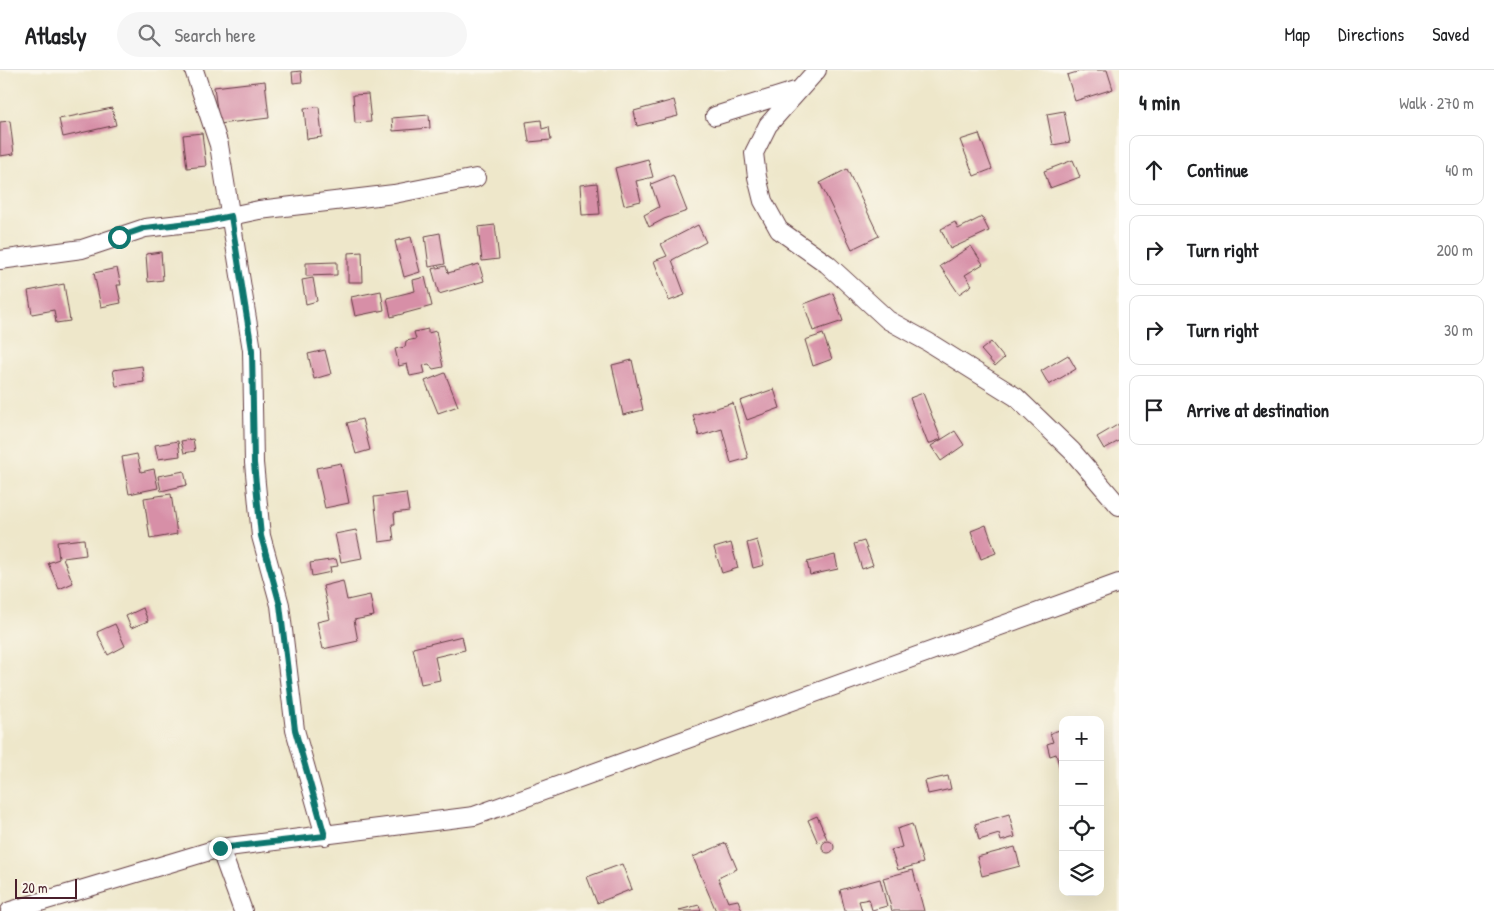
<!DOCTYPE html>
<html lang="en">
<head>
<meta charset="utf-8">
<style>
	body { margin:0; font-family:"Patrick Hand",sans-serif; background:#f6f6f6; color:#202124 }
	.controls { position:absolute; right:15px; bottom:15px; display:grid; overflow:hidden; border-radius:10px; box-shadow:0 5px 20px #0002 }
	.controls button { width:45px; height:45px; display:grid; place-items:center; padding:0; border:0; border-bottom:1px solid #e0e0e0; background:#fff; color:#202124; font:25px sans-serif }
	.scale { position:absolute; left:15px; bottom:12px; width:62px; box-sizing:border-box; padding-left:5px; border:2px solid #4a1f2b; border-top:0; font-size:14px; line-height:18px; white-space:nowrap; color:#4a1f2b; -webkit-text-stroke:4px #fbf7ec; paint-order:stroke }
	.stop { position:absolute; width:15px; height:15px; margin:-11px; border:4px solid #0f766e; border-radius:50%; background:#fff }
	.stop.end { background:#0f766e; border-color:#fff; box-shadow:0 1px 5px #0008 }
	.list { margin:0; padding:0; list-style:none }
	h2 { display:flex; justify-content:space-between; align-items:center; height:65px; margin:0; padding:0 20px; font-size:21px }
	h2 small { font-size:16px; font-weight:400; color:#757577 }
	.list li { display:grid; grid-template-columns:32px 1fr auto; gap:15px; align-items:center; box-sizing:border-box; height:70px; margin:0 10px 10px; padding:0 10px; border:1px solid #e0e0e0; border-radius:10px }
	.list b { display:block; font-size:19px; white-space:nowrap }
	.list em { font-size:16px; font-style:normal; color:#757577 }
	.icon { flex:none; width:28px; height:28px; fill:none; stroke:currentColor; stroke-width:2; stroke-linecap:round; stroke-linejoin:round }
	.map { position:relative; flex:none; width:1119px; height:841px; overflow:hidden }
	header { display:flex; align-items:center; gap:30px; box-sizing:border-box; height:70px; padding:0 25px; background:#fff; border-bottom:1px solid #e0e0e0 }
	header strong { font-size:24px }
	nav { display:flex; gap:28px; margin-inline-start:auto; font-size:18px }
	.search { width:350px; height:45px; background:#f6f6f6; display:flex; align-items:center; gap:12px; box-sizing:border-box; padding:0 18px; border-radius:28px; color:#757577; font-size:19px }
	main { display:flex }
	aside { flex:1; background:#fff }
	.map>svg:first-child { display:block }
	.building { fill:#d78fa7 }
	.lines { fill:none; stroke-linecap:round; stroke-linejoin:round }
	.minor-casing { stroke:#633d43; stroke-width:20 }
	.minor { stroke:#fff; stroke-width:18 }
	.route { stroke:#0f766e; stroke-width:6 }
</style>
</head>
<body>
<header>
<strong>Atlasly</strong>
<div class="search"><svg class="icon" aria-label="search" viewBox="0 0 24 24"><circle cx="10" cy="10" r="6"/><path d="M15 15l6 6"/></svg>Search here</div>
<nav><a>Map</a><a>Directions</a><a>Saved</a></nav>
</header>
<main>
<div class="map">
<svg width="1119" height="841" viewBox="0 0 1119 841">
	<rect width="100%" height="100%" fill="#fbf7ec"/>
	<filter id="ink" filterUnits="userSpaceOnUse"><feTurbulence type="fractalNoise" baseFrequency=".02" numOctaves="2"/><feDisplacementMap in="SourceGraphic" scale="10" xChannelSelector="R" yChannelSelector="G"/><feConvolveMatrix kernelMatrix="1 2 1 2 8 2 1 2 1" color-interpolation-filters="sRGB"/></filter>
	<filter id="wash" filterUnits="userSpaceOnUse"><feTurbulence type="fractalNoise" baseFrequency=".0096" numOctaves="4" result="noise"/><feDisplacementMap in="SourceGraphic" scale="20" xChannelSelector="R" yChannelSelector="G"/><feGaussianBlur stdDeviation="1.12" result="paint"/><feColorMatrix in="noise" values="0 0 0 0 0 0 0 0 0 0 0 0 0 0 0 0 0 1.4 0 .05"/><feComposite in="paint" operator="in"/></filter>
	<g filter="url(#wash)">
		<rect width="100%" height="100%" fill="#eee7ca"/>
		<g id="blocks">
			<path class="building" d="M 1084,0 L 1107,0 L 1113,19 L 1075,31 L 1067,5 Z
				M 301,1 L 302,12 L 293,13 L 292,2 Z
				M 265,11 L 269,48 L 219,54 L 214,17 Z
				M 368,24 L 371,52 L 355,53 L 353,25 Z
				M 674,30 L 678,46 L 637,56 L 634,41 Z
				M 319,37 L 322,67 L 307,69 L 304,38 Z
				M 112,38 L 116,55 L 63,67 L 59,49 Z
				M 1064,41 L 1070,72 L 1053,75 L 1047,44 Z
				M 429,45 L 430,58 L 393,61 L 392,48 Z
				M 541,50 L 542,59 L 549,57 L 551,70 L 529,72 L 526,52 Z
				M 10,51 L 14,84 L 0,86 L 0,52 Z
				M 202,63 L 206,96 L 187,98 L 183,65 Z
				M 979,64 L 992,99 L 974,106 L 960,70 Z
				M 648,89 L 653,107 L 636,111 L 641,131 L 624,135 L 615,98 Z
				M 1073,90 L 1080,107 L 1050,118 L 1044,101 Z
				M 847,99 L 879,166 L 852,179 L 820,113 Z
				M 673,105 L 687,141 L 664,149 L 649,157 L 644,145 L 659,137 L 651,114 Z
				M 597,113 L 600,144 L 582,145 L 580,115 Z
				M 982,147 L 989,161 L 950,179 L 941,159 L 955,152 L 958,159 Z
				M 495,155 L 499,189 L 482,191 L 478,157 Z
				M 698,155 L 706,172 L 672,190 L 685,225 L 669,231 L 654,191 L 667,186 L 661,174 Z
				M 440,163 L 445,194 L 429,197 L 425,166 Z
				M 411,167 L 420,202 L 404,207 L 395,171 Z
				M 971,176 L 983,194 L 965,205 L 972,215 L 959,224 L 940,196 Z
				M 161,182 L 163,210 L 148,212 L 146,184 Z
				M 362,182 L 363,212 L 348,212 L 348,183 Z
				M 337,192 L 337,205 L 306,206 L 306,193 Z
				M 479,194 L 484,211 L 439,224 L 432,199 L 446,196 L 448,203 Z
				M 117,198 L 121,215 L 117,215 L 121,233 L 101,237 L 94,203 Z
				M 425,207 L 432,236 L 391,247 L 387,228 L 415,221 L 413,210 Z
				M 313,208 L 317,231 L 306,234 L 302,210 Z
				M 64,214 L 70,251 L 56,253 L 54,240 L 32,244 L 28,221 Z
				M 381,221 L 384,240 L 355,246 L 351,227 Z
				M 833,223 L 843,251 L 813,261 L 804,234 Z
				M 428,259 L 428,263 L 436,261 L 443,297 L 433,299 L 429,294 L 423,295 L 425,303 L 410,306 L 407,294 L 399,296 L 395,279 L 405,277 L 406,271 L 416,269 L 414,262 Z
				M 823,264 L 832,289 L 813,296 L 805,270 Z
				M 991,272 L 1004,288 L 995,296 L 981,280 Z
				M 325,280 L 331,304 L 314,309 L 308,284 Z
				M 1068,285 L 1076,299 L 1049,315 L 1041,301 Z
				M 632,290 L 643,340 L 623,345 L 612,295 Z
				M 142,296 L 144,312 L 116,316 L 113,300 Z
				M 445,303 L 458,336 L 438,343 L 425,311 Z
				M 774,319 L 780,338 L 747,350 L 740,331 Z
				M 923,323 L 941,369 L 928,374 L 910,328 Z
				M 733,333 L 748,388 L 731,393 L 722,359 L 699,366 L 693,345 Z
				M 362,349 L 370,380 L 356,384 L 347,353 Z
				M 1119,354 L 1119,371 L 1104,379 L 1097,367 Z
				M 955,361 L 964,375 L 941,391 L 931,376 Z
				M 193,369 L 195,381 L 184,383 L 181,371 Z
				M 178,371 L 180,386 L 158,389 L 155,375 Z
				M 137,384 L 141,402 L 154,399 L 158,418 L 129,424 L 122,387 Z
				M 341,393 L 349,433 L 325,438 L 316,398 Z
				M 184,401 L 187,415 L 161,421 L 158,406 Z
				M 406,423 L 409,441 L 394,443 L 395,454 L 392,454 L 394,470 L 379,472 L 374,427 Z
				M 171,424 L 177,464 L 150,469 L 144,428 Z
				M 986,455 L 996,483 L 981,489 L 971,461 Z
				M 356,460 L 362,488 L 341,492 L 335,464 Z
				M 84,469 L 86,485 L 63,488 L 73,513 L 59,519 L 48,493 L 59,489 L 57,472 Z
				M 757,470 L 764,495 L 753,498 L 747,473 Z
				M 864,471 L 873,495 L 862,499 L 854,474 Z
				M 731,473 L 738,498 L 722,503 L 714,478 Z
				M 835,485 L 838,499 L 810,505 L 807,492 Z
				M 336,489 L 338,496 L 330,497 L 331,502 L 312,506 L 310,493 Z
				M 343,511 L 347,530 L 370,525 L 374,546 L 354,550 L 358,571 L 323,579 L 317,552 L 330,549 L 323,516 Z
				M 143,538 L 148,551 L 131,558 L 126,546 Z
				M 115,554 L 125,576 L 108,585 L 97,562 Z
				M 462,566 L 465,580 L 435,587 L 440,610 L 421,614 L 413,578 Z
				M 1063,659 L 1063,706 L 1062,706 L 1056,684 L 1050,686 L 1047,674 L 1053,672 L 1050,663 Z
				M 948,706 L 951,719 L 928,724 L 925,711 Z
				M 1009,744 L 1015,767 L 1001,771 L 999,764 L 979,770 L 975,754 Z
				M 817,746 L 827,769 L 818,773 L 808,750 Z
				M 912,754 L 923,793 L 898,800 L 891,780 L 902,777 L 897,759 Z
				M822 777a6 6 0 1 1 12 0a6 6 0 1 1-12 0Z
				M 726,773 L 737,799 L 718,808 L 728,832 L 738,830 L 742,841 L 727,841 L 726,839 L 716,841 L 693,787 Z
				M 1015,777 L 1020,796 L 982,806 L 977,787 Z
				M 622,794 L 632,819 L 597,833 L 587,807 Z
				M 913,800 L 924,841 L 892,841 L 883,808 Z
				M 880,809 L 887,836 L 872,840 L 869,829 L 859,831 L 862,841 L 845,841 L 840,820 Z
				M 699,835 L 701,841 L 679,841 L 679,840 Z"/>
		</g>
	</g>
	<g filter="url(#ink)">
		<use href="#blocks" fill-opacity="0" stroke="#633d43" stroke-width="1"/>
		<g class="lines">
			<g class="minor-casing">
				<path id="minor" d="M 194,0 L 219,75 L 252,280 L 254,393 L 261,466 L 280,535 L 295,660 L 325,766
					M 817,0 L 768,55 L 754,83 L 757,107 L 763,131 L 779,160 L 827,194 L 888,250 L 928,272 L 1016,327 L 1072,381 L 1119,436
					M 715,46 L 798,20
					M 0,190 L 82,179 L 145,158 L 207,151 L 259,140 L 394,124 L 476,108
					M 220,778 L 243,841
					M 10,841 L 220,778 L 474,746 L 1119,513"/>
			</g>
			<use href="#minor" class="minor"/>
		</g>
	</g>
	<g class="lines" filter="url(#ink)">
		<path class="route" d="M 119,167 L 145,158 L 207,151 L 231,146 L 252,280 L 254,393 L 261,466 L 280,535 L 295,660 L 325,766 L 220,778"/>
	</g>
</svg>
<div class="controls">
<button>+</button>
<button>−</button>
<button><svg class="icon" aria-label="locate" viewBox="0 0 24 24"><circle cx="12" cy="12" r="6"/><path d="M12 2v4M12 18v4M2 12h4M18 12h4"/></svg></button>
<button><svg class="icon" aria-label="layers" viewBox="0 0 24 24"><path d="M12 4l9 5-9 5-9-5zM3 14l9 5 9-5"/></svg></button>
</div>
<div class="scale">20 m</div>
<div class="stop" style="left:119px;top:167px"></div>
<div class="stop end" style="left:220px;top:778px"></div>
</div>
<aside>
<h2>4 min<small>Walk · 270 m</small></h2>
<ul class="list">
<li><svg class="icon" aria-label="ahead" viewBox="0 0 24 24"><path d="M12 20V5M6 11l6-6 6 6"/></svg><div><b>Continue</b></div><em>40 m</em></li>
<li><svg class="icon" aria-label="right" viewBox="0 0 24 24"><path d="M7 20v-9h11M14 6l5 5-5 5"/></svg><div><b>Turn right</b></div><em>200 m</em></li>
<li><svg class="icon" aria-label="right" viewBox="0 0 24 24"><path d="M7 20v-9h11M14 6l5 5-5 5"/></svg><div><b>Turn right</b></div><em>30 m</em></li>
<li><svg class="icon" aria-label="arrive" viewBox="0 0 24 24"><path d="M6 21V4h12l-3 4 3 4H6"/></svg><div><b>Arrive at destination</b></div></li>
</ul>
</aside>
</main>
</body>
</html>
